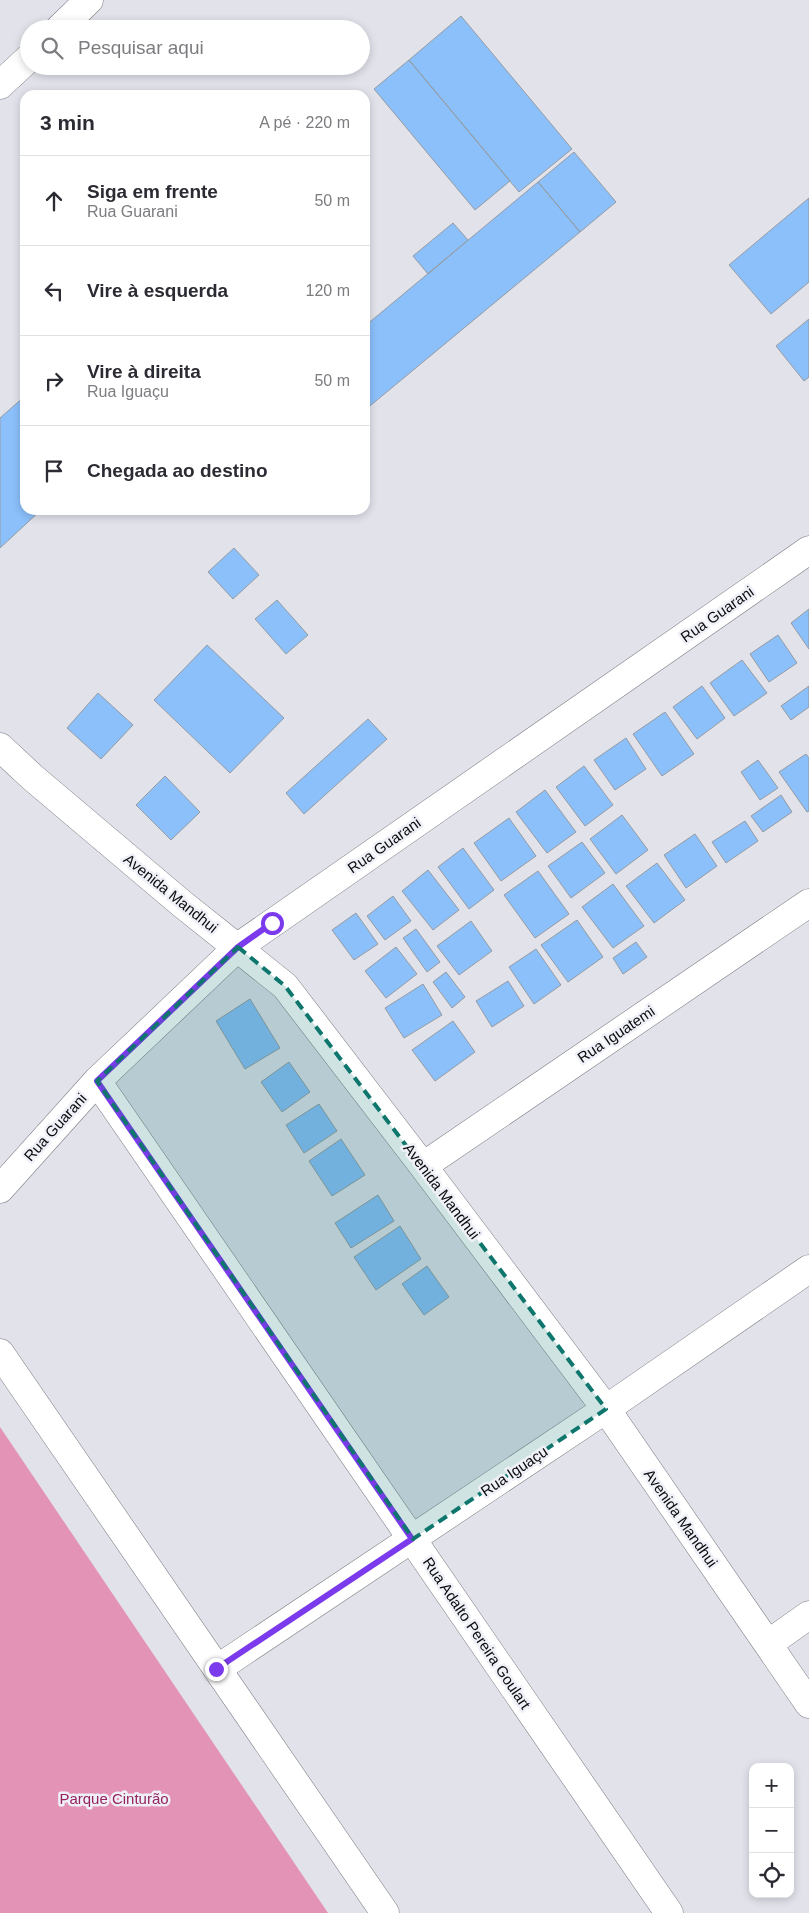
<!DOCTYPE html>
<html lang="pt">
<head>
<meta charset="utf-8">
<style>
	body { margin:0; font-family:Arial,sans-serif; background:#f2f2f3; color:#2b2b33 }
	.controls { position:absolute; right:15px; bottom:15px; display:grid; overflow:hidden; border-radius:10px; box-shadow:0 2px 8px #0003 }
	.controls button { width:45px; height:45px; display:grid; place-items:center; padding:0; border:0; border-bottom:1px solid #e1e1e2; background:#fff; color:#2b2b33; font:25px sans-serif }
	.stop { position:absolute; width:15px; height:15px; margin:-11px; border:4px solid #7c3aed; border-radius:50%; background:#fff }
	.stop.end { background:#7c3aed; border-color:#fff; box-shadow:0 1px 5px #0008 }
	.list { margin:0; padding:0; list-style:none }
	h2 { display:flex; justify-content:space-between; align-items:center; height:65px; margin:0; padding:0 20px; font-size:21px }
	h2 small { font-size:16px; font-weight:400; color:#7c7c81 }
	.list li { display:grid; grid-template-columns:32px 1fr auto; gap:15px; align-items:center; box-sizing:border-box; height:90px; padding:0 20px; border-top:1px solid #e1e1e2 }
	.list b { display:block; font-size:19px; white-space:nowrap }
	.list p { margin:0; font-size:16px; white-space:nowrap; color:#7c7c81 }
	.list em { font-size:16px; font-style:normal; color:#7c7c81 }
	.icon { flex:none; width:28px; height:28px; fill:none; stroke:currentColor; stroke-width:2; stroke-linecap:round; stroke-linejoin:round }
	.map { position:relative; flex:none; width:809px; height:1913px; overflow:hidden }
	.search { position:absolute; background:#fff; box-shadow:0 2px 8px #0003; left:20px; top:20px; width:350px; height:55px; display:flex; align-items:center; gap:12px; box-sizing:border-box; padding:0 18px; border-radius:28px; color:#7c7c81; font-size:19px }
	.panel { position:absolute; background:#fff; box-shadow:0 2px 8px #0003; left:20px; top:90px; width:350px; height:425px; border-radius:15px }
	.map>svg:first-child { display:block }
	.green { fill:#e394b6 }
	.building { fill:#8bc0fb; stroke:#959ba2 }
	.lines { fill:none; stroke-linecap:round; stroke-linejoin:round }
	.street-casing { stroke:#7b7b83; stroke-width:29 }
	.highway-casing { stroke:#7b7b83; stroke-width:29 }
	.street { stroke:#fff; stroke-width:28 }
	.highway { stroke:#fff; stroke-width:28 }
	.route { stroke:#7c3aed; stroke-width:6 }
	.marked { fill:#0f766e; fill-opacity:0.2; stroke:#0f766e; stroke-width:4; stroke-dasharray:10 6; stroke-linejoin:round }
	.labels { text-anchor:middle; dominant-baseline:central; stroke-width:5; stroke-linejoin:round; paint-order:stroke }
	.street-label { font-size:15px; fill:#0b0b0e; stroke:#eff0f8 }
	.park-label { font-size:15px; fill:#94245f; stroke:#eff0f8 }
</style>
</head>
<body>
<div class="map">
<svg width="809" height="1913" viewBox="0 0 809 1913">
	<rect width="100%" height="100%" fill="#e2e2eb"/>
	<path class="green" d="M 0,1427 L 328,1913 L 0,1913 Z"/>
	<path class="building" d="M 461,16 L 572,149 L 519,192 L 409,60 Z
		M 409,60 L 510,181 L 475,210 L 374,89 Z
		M 574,152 L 616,202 L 580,232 L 538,182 Z
		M 538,182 L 580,232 L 365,410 L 365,326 Z
		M 809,198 L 809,282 L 771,314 L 729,265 Z
		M 453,223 L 468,240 L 428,274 L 413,256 Z
		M 809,319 L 809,377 L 804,381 L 776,346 Z
		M 25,396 L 25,510 L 41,510 L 0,548 L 0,418 Z
		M 234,548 L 259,575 L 233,599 L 208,572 Z
		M 277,600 L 308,635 L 286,654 L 255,619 Z
		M 809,609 L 809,649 L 791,623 Z
		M 778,635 L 797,663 L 769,682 L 750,654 Z
		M 207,645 L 284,718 L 230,773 L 154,700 Z
		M 742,660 L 767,693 L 734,716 L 710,683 Z
		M 702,686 L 725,718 L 697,739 L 673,707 Z
		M 809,686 L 809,707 L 791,720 L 781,706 Z
		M 98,693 L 133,725 L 101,759 L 67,728 Z
		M 665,712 L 694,754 L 662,776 L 633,734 Z
		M 368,719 L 387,739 L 304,814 L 286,793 Z
		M 626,738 L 646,769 L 615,790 L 594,760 Z
		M 806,754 L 809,758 L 809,811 L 807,812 L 779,772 Z
		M 758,760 L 778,788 L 760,800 L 741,772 Z
		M 584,766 L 613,805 L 585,826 L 556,787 Z
		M 165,776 L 200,812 L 171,840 L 136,805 Z
		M 545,790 L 576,832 L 547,853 L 516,812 Z
		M 781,795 L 792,812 L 763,832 L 751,816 Z
		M 622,815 L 648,850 L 616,874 L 590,839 Z
		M 509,818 L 536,856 L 501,881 L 474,843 Z
		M 745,821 L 758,841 L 726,863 L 712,842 Z
		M 695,834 L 717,866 L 686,888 L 664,855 Z
		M 582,842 L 605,873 L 571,898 L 548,866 Z
		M 463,848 L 494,890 L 469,909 L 438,867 Z
		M 657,863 L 685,900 L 654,923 L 626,886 Z
		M 428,870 L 459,910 L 433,930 L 402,891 Z
		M 538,871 L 569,914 L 535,938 L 504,895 Z
		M 613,884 L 644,926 L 613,948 L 582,907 Z
		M 393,896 L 411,921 L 385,940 L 367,916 Z
		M 356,913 L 378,944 L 354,960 L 332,930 Z
		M 577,920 L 603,957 L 568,982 L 541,945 Z
		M 471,921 L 492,951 L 459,975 L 437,946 Z
		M 416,929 L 440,962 L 427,972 L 403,938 Z
		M 636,942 L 647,957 L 623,974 L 613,958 Z
		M 396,947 L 417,974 L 386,998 L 365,971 Z
		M 536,949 L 561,985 L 534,1004 L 509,967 Z
		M 446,972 L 465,997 L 452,1008 L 433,982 Z
		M 508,981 L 524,1006 L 492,1027 L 476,1001 Z
		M 423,984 L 442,1015 L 404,1038 L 385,1008 Z
		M 250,999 L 280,1048 L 245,1069 L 216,1021 Z
		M 453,1021 L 475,1052 L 435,1081 L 412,1050 Z
		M 289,1062 L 310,1092 L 282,1112 L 261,1082 Z
		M 319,1104 L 337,1131 L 304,1153 L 286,1125 Z
		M 341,1139 L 365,1175 L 332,1196 L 309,1161 Z
		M 378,1195 L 394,1221 L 351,1248 L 335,1223 Z
		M 400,1226 L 421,1259 L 376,1290 L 354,1257 Z
		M 427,1266 L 449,1297 L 424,1315 L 402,1284 Z"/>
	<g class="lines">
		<g class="street-casing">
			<path id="street" d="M 0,747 L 32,777 L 181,903 L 285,986 L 423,1166 L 606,1409 L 809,1704
				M 97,1081 L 669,1913
				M 423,1166 L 809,903
				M 0,1189 L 97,1081 L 238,947 L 809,550
				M 0,1353 L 385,1913
				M 768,1644 L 809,1615
				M 217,1669 L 606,1409 L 809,1269"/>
		</g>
		<g class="highway-casing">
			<path id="highway" d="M 59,29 L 89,0
				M 0,85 L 29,58"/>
		</g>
		<use href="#street" class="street"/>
		<use href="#highway" class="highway"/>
	</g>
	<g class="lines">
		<path class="route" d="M 216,1669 L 412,1539 L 97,1081 L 238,947 L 272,923"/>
	</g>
	<path class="marked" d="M 238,947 L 285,986 L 606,1409 L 413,1539 L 97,1081 Z"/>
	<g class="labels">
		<g class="street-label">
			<text transform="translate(717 614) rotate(-35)">Rua Guarani</text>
			<text transform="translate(384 845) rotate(-35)">Rua Guarani</text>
			<text transform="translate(171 893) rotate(39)">Avenida Mandhui</text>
			<text transform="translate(616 1034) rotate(-34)">Rua Iguatemi</text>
			<text transform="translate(55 1127) rotate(-48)">Rua Guarani</text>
			<text transform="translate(442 1191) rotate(53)">Avenida Mandhui</text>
			<text transform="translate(514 1471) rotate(-34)">Rua Iguaçu</text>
			<text transform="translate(681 1518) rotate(55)">Avenida Mandhui</text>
			<text transform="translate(477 1633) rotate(56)">Rua Adalto Pereira Goulart</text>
		</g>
		<g class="park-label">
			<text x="114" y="1798">Parque Cinturão</text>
		</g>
	</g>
</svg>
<div class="controls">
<button>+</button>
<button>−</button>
<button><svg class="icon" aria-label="locate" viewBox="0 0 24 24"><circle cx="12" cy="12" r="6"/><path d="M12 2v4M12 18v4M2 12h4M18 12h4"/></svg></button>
</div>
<div class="stop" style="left:272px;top:923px"></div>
<div class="stop end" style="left:216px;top:1669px"></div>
<div class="search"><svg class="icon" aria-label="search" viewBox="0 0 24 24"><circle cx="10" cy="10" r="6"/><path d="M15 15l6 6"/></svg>Pesquisar aqui</div>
<section class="panel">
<h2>3 min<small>A pé · 220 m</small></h2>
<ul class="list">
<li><svg class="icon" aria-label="ahead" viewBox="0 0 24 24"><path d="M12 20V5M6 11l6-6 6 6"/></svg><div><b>Siga em frente</b><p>Rua Guarani</p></div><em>50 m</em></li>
<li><svg class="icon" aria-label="left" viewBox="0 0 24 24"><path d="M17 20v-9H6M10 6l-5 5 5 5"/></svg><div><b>Vire à esquerda</b></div><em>120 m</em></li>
<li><svg class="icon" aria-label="right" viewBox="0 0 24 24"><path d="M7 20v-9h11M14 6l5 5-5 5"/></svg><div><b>Vire à direita</b><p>Rua Iguaçu</p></div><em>50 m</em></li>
<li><svg class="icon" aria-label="arrive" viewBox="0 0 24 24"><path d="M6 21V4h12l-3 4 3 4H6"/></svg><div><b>Chegada ao destino</b></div></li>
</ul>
</section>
</div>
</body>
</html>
